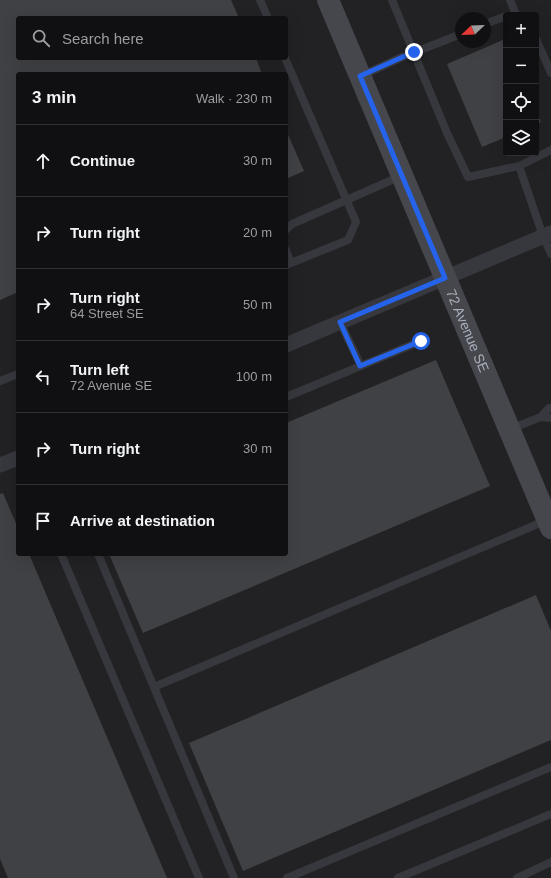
<!DOCTYPE html>
<html lang="en">
<head>
<meta charset="utf-8">
<style>
	body { margin:0; font-family:Arial,sans-serif; background:#19191b; color:#f1f3f6 }
	.controls { position:absolute; right:12px; top:12px; display:grid; overflow:hidden; border-radius:4px; box-shadow:0 4px 16px #0002 }
	.controls button { width:36px; height:36px; display:grid; place-items:center; padding:0; border:0; border-bottom:1px solid #303032; background:#101012; color:#f1f3f6; font:20px sans-serif }
	.compass { position:absolute; left:455px; top:12px; width:36px; height:36px; border-radius:50%; background:#101012; box-shadow:0 4px 16px #0002; rotate:247deg }
	.stop { position:absolute; width:12px; height:12px; margin:-9px; border:3px solid #2563eb; border-radius:50%; background:#fff }
	.stop.end { background:#2563eb; border-color:#fff; box-shadow:0 1px 4px #0008 }
	.list { margin:0; padding:0; list-style:none }
	h2 { display:flex; justify-content:space-between; align-items:center; height:52px; margin:0; padding:0 16px; font-size:17px }
	h2 small { font-size:13px; font-weight:400; color:#9c9d9f }
	.list li { display:grid; grid-template-columns:26px 1fr auto; gap:12px; align-items:center; box-sizing:border-box; height:72px; padding:0 16px; border-top:1px solid #303032 }
	.list b { display:block; font-size:15px; white-space:nowrap }
	.list p { margin:0; font-size:13px; white-space:nowrap; color:#9c9d9f }
	.list em { font-size:13px; font-style:normal; color:#9c9d9f }
	.icon { flex:none; width:22px; height:22px; fill:none; stroke:currentColor; stroke-width:2; stroke-linecap:round; stroke-linejoin:round }
	.map { position:relative; flex:none; width:551px; height:878px; overflow:hidden }
	.search { position:absolute; background:#101012; box-shadow:0 4px 16px #0002; left:16px; top:16px; width:272px; height:44px; display:flex; align-items:center; gap:10px; box-sizing:border-box; padding:0 14px; border-radius:4px; color:#9c9d9f; font-size:15px }
	.panel { position:absolute; background:#101012; box-shadow:0 4px 16px #0002; left:16px; top:72px; width:272px; height:484px; border-radius:4px }
	.map>svg:first-child { display:block }
	.built { fill:#222225; fill-rule:evenodd }
	.building { fill:#404145 }
	.lines { fill:none; stroke-linecap:round; stroke-linejoin:round }
	.lane { stroke:#37383d; stroke-width:8 }
	.street { stroke:#37383d; stroke-width:15 }
	.secondary { stroke:#45474d; stroke-width:22 }
	.route { stroke:#2563eb; stroke-width:5 }
	.labels { text-anchor:middle; dominant-baseline:central; stroke-width:3.5; stroke-linejoin:round; paint-order:stroke }
	.street-label { font-size:14px; fill:#a8adb8; stroke:#111113 }
</style>
</head>
<body>
<div class="map">
<svg width="551" height="878" viewBox="0 0 551 878">
	<rect width="100%" height="100%" fill="#161618"/>
	<path class="built" d="M 0,0 L 551,0 L 551,878 L 0,878 ZM 506,15 L 536,15 L 536,153 L 506,153 ZM 18,18 L 286,18 L 286,58 L 18,58 ZM 461,18 L 485,18 L 485,42 L 461,42 ZM 18,74 L 286,74 L 286,554 L 18,554 Z"/>
	<path class="building" d="M 0,0 L 231,0 L 239,18 L 18,18 L 18,58 L 256,58 L 262,74 L 18,74 L 18,292 L 0,300 Z
		M 505,39 L 506,41 L 506,137 L 482,147 L 447,64 Z
		M 536,112 L 541,122 L 536,124 Z
		M 286,130 L 304,171 L 286,179 Z
		M 436,360 L 490,486 L 143,633 L 109,554 L 286,554 L 286,423 Z
		M 3,493 L 18,528 L 18,554 L 29,554 L 167,878 L 8,878 L 0,859 L 0,494 Z
		M 536,595 L 551,631 L 551,740 L 243,871 L 189,743 Z"/>
	<g class="lines">
		<path class="lane" d="M 260,0 L 268,18
			M 392,0 L 447,133 L 468,177 L 519,166 L 543,236 L 551,254
			M 510,0 L 515,12
			M 485,24 L 506,16
			M 536,39 L 551,73
			M 285,58 L 356,222 L 348,240 L 286,265
			M 361,76 L 400,58 L 461,34
			M 519,166 L 551,150
			M 286,230 L 292,224 L 401,176
			M 286,250 L 291,263
			M 340,322 L 361,366
			M 0,381 L 18,374
			M 286,397 L 421,341
			M 551,408 L 549,408 L 541,417 L 551,418
			M 510,429 L 541,417
			M 61,554 L 199,878
			M 98,554 L 234,878
			M 154,687 L 547,520
			M 287,878 L 551,767
			M 398,878 L 551,814
			M 517,878 L 551,862"/>
		<path class="street" d="M 286,345 L 551,233
			M 0,465 L 18,458"/>
		<path class="secondary" id="s1" d="M 328,0 L 551,528"/>
	</g>
	<g class="lines">
		<path class="route" d="M 414,52 L 360,76 L 445,278 L 340,322 L 360,366 L 421,341"/>
	</g>
	<g class="labels">
		<g class="street-label">
			<text stroke="none"><textPath href="#s1" startOffset="359">72 Avenue SE</textPath></text>
		</g>
	</g>
</svg>
<div class="controls">
<button>+</button>
<button>−</button>
<button><svg class="icon" aria-label="locate" viewBox="0 0 24 24"><circle cx="12" cy="12" r="6"/><path d="M12 2v4M12 18v4M2 12h4M18 12h4"/></svg></button>
<button><svg class="icon" aria-label="layers" viewBox="0 0 24 24"><path d="M12 4l9 5-9 5-9-5zM3 14l9 5 9-5"/></svg></button>
</div>
<svg class="compass" viewBox="-18 -18 36 36"><path d="M0-13l5 13h-10z" fill="#e53935"/><path d="M0 13l5-13h-10z" fill="#9c9d9f"/></svg>
<div class="stop" style="left:421px;top:341px"></div>
<div class="stop end" style="left:414px;top:52px"></div>
<div class="search"><svg class="icon" aria-label="search" viewBox="0 0 24 24"><circle cx="10" cy="10" r="6"/><path d="M15 15l6 6"/></svg>Search here</div>
<section class="panel">
<h2>3 min<small>Walk · 230 m</small></h2>
<ul class="list">
<li><svg class="icon" aria-label="ahead" viewBox="0 0 24 24"><path d="M12 20V5M6 11l6-6 6 6"/></svg><div><b>Continue</b></div><em>30 m</em></li>
<li><svg class="icon" aria-label="right" viewBox="0 0 24 24"><path d="M7 20v-9h11M14 6l5 5-5 5"/></svg><div><b>Turn right</b></div><em>20 m</em></li>
<li><svg class="icon" aria-label="right" viewBox="0 0 24 24"><path d="M7 20v-9h11M14 6l5 5-5 5"/></svg><div><b>Turn right</b><p>64 Street SE</p></div><em>50 m</em></li>
<li><svg class="icon" aria-label="left" viewBox="0 0 24 24"><path d="M17 20v-9H6M10 6l-5 5 5 5"/></svg><div><b>Turn left</b><p>72 Avenue SE</p></div><em>100 m</em></li>
<li><svg class="icon" aria-label="right" viewBox="0 0 24 24"><path d="M7 20v-9h11M14 6l5 5-5 5"/></svg><div><b>Turn right</b></div><em>30 m</em></li>
<li><svg class="icon" aria-label="arrive" viewBox="0 0 24 24"><path d="M6 21V4h12l-3 4 3 4H6"/></svg><div><b>Arrive at destination</b></div></li>
</ul>
</section>
</div>
</body>
</html>
